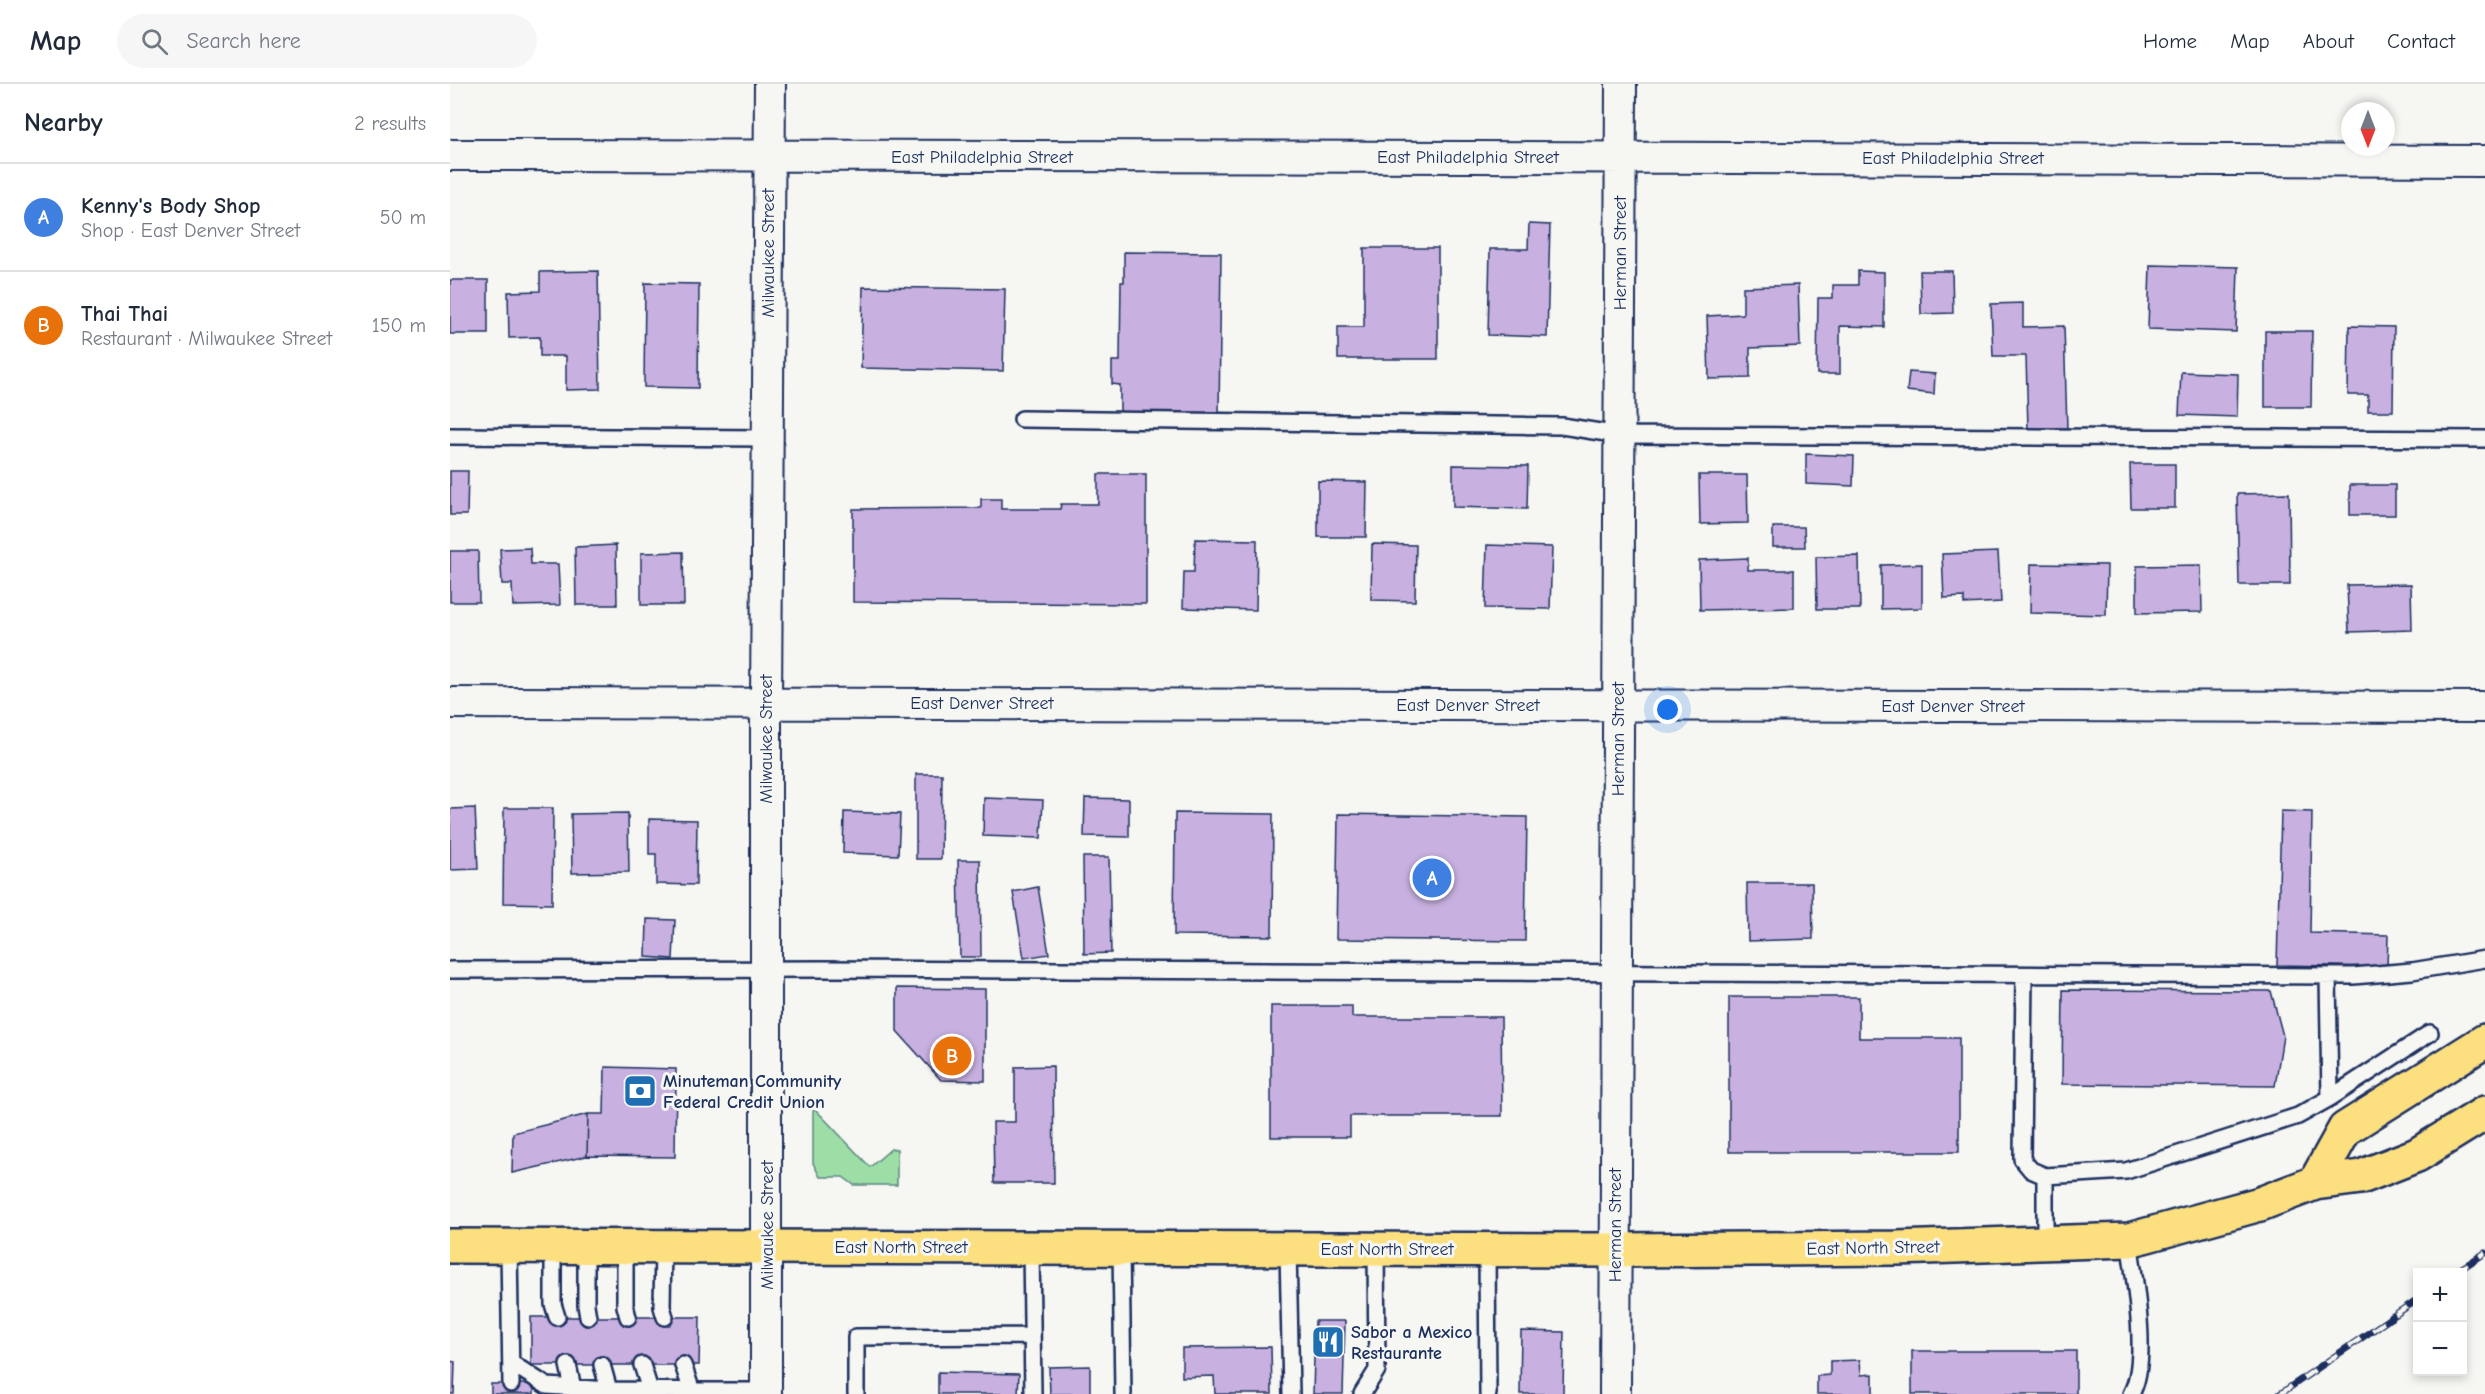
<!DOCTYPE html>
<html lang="en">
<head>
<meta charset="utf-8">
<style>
	body { margin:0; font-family:"Comic Neue",sans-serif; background:#f6f6f7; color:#1f2937 }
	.controls { position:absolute; right:18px; bottom:18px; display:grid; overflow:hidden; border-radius:0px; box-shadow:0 3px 9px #0003 }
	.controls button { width:54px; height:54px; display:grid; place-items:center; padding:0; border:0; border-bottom:2px solid #e0e1e3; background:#fff; color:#1f2937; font:30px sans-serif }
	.compass { position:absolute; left:1891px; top:18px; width:54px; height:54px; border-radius:50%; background:#fff; box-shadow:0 3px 9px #0003; rotate:180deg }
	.you { position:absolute; left:1218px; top:626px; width:21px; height:21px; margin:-15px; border:4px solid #fff; border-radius:50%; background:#1a73e8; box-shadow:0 0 0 9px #1a73e833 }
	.badge { display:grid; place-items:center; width:39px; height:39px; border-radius:50%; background:#1f6fb2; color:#fff; font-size:20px; font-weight:700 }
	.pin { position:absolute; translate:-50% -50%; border:3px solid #fff; box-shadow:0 2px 6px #0006 }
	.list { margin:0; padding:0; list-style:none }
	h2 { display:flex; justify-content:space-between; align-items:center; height:78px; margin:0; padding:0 24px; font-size:26px }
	h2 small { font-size:20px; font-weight:400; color:#747a83 }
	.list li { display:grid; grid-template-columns:39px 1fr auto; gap:18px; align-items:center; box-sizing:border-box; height:108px; padding:0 24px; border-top:2px solid #e0e1e3 }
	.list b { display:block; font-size:22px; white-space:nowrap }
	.list p { margin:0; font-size:20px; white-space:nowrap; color:#747a83 }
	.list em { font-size:20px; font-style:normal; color:#747a83 }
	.icon { flex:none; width:33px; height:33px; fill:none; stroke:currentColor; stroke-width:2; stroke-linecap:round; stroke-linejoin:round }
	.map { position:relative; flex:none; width:2035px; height:1310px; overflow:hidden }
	header { display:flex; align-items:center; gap:36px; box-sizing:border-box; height:84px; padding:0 30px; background:#fff; border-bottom:2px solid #e0e1e3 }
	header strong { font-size:28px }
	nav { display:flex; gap:33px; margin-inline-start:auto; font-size:21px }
	.search { width:420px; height:54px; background:#f6f6f7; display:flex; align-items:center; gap:15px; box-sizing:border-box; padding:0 21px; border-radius:33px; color:#747a83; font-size:22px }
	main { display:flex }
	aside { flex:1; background:#fff }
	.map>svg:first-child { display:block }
	.green { fill:#9ddda6; stroke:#5c8682; stroke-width:1.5 }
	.building { fill:#c8b1e0; stroke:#1b2f5e; stroke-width:1.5 }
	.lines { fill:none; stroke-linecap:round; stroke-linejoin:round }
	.lane-casing { stroke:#1b2f5e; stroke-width:20 }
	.street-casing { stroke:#1b2f5e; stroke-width:34 }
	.primary-casing { stroke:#1b2f5e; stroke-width:38 }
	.lane { stroke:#f6f6f2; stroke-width:15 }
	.street { stroke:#f6f6f2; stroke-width:30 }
	.primary { stroke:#fce080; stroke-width:33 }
	.rail-casing { stroke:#1b2f5e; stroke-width:7 }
	.rail { stroke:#f6f6f2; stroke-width:4.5; stroke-dasharray:14; stroke-linecap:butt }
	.labels { text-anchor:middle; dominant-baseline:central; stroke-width:6; stroke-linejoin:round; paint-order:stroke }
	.street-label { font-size:18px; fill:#1b2f5e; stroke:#f6f6f2 }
	.poi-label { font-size:18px; font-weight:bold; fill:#1b2f5e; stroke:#f6f6f2; text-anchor:start }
</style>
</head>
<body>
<header>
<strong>Map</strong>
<div class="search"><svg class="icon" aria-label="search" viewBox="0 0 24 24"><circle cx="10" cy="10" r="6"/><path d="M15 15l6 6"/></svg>Search here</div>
<nav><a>Home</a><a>Map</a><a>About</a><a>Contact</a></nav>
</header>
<main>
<aside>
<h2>Nearby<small>2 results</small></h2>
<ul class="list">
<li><span class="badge" style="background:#3f7fe0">A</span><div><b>Kenny's Body Shop</b><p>Shop · East Denver Street</p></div><em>50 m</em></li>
<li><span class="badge" style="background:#e8710a">B</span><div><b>Thai Thai</b><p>Restaurant · Milwaukee Street</p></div><em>150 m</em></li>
</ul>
</aside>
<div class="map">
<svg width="2035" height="1310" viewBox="0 0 2035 1310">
	<rect width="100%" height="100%" fill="#f6f6f2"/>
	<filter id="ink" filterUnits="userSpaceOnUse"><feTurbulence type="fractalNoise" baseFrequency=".0167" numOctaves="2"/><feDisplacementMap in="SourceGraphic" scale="12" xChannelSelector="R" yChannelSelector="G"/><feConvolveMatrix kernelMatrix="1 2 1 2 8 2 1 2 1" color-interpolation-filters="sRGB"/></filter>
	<g filter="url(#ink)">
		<path class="green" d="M 363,1026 L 366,1026 L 420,1083 L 441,1065 L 447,1065 L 447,1101 L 404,1101 L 393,1093 L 370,1093 L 363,1079 Z"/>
		<path class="building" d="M 1079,140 L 1100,141 L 1097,253 L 1038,251 L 1040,165 L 1078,165 Z
			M 914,164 L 988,164 L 988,275 L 888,275 L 888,243 L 914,243 Z
			M 674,168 L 771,169 L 769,330 L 670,329 L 670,301 L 662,300 L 662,277 L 670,277 L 671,198 L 674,198 Z
			M 1700,181 L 1788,183 L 1786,248 L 1698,245 Z
			M 148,187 L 150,305 L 116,306 L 116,272 L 90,272 L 90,253 L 59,254 L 58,208 L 90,207 L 90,188 Z
			M 1408,187 L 1434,188 L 1434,243 L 1390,242 L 1390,290 L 1367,290 L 1368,214 L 1383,214 L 1383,201 L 1408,201 Z
			M 1470,187 L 1502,187 L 1503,229 L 1471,230 Z
			M 0,196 L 38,196 L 38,250 L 0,250 Z
			M 195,199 L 249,200 L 248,304 L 194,303 Z
			M 1348,201 L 1350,262 L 1300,264 L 1300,294 L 1259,295 L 1257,232 L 1293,230 L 1293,203 Z
			M 413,203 L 555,205 L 553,287 L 411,284 Z
			M 1573,219 L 1573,243 L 1614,242 L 1617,344 L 1578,345 L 1576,272 L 1543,272 L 1541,220 Z
			M 1899,242 L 1944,243 L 1943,327 L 1918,327 L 1918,311 L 1898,311 Z
			M 1815,247 L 1862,247 L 1861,323 L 1815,323 Z
			M 1459,288 L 1485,290 L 1484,310 L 1457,307 Z
			M 1731,288 L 1788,290 L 1787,333 L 1729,331 Z
			M 1356,370 L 1404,372 L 1403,402 L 1356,400 Z
			M 1680,380 L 1725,380 L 1725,424 L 1681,424 Z
			M 1003,381 L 1078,382 L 1077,425 L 1003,423 Z
			M 0,387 L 18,387 L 17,431 L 0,431 Z
			M 648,390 L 696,390 L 696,520 L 403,518 L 403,425 L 531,424 L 531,415 L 551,415 L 551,425 L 610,425 L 611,420 L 648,420 Z
			M 1249,391 L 1297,391 L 1298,439 L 1250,440 Z
			M 868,397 L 917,398 L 916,453 L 868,453 Z
			M 1900,401 L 1945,401 L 1945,431 L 1900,431 Z
			M 1839,409 L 1840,501 L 1789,501 L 1787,410 Z
			M 1323,443 L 1354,443 L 1355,463 L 1323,463 Z
			M 745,455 L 807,456 L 806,526 L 733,524 L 734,488 L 744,488 Z
			M 922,460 L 966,461 L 965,517 L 921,516 Z
			M 166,461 L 167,521 L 126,521 L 125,463 Z
			M 1037,461 L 1102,463 L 1100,525 L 1035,524 Z
			M 80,464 L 81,480 L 108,480 L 110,521 L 63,522 L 62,500 L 52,500 L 50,465 Z
			M 0,467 L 28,467 L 29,518 L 0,518 Z
			M 233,468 L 234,521 L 191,521 L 191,469 Z
			M 1548,468 L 1551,518 L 1514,520 L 1514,513 L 1494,514 L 1492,470 Z
			M 1409,472 L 1410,525 L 1367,525 L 1366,473 Z
			M 1298,474 L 1298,486 L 1344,486 L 1344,524 L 1250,526 L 1249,476 Z
			M 1472,480 L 1472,524 L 1431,525 L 1431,481 Z
			M 1581,480 L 1657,481 L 1656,531 L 1580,529 Z
			M 1751,481 L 1752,528 L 1687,529 L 1687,482 Z
			M 1961,500 L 1962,546 L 1899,548 L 1897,501 Z
			M 466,690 L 492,690 L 491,775 L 466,775 Z
			M 534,714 L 593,716 L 591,754 L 533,752 Z
			M 635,714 L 679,715 L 679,753 L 634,752 Z
			M 25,724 L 28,785 L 0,786 L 0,725 Z
			M 54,724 L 103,724 L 102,820 L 53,819 Z
			M 1831,727 L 1862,728 L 1860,849 L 1938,851 L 1937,883 L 1827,881 Z
			M 394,728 L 450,730 L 448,771 L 393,769 Z
			M 178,729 L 179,788 L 122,789 L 121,730 Z
			M 725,729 L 823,730 L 822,852 L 724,851 Z
			M 888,730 L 1077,733 L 1075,857 L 886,855 Z
			M 199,735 L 247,736 L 246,801 L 206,800 L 206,770 L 199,770 Z
			M 633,773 L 659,773 L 661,869 L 634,870 Z
			M 508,776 L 530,776 L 531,873 L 510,873 Z
			M 1297,799 L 1362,799 L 1363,855 L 1298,857 Z
			M 588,803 L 599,870 L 574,874 L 563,808 Z
			M 197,835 L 225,836 L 223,875 L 196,873 Z
			M 447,904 L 535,905 L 535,997 L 491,996 L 447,947 Z
			M 1613,906 L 1821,907 L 1833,952 L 1825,1002 L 1612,1000 Z
			M 1279,913 L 1409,913 L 1409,954 L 1509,954 L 1509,1068 L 1279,1068 Z
			M 821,922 L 902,922 L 902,933 L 1051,933 L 1052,1032 L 900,1032 L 900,1053 L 821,1053 Z
			M 603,982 L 604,1099 L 544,1099 L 543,1038 L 565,1038 L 565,983 Z
			M 155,983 L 226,985 L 225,1073 L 137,1072 L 138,1030 L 154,1030 Z
			M 138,1030 L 137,1072 L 62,1089 L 63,1049 Z
			M 81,1233 L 250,1233 L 249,1281 L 81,1281 Z
			M 865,1237 L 895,1237 L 893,1310 L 863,1310 Z
			M 1071,1247 L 1114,1248 L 1113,1310 L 1070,1310 Z
			M 821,1263 L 822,1310 L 765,1310 L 764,1292 L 732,1293 L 732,1264 Z
			M 1462,1267 L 1626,1267 L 1626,1310 L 1462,1310 Z
			M 1410,1276 L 1411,1291 L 1423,1290 L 1423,1310 L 1367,1310 L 1367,1292 L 1380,1291 L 1380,1277 Z
			M 0,1277 L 5,1278 L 4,1310 L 0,1310 Z
			M 640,1282 L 640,1310 L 600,1310 L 599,1283 Z
			M 488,1288 L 569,1290 L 568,1310 L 488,1310 Z
			M 41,1300 L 84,1300 L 84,1310 L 41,1310 Z"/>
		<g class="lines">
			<g class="lane-casing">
				<path id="lane" d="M 572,335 L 1112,342 L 1169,351 L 2035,355
					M 0,352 L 317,354
					M 0,886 L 371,885 L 1903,892 L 1962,887 L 2035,875
					M 1574,891 L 1572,1075 L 1581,1086 L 1595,1092 L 1676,1087 L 1848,1032 L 1880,1014 L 1878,892
					M 1880,1014 L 1980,949
					M 1595,1092 L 1595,1160
					M 1679,1156 C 1684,1194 1700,1277 1681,1310
					M 175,1161 L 175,1222 L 178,1233
					M 59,1162 L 61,1300
					M 103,1162 L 103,1220 L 107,1233
					M 136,1162 L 136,1221 L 138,1233
					M 213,1162 L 212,1223 L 215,1233
					M 581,1163 L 583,1310
					M 671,1164 L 673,1310
					M 838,1165 L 841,1310
					M 1037,1166 L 1038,1310
					M 61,1279 L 97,1302 L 159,1306 L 316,1307
					M 118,1281 L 123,1304
					M 152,1281 L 159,1306
					M 192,1281 L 200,1306
					M 233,1281 L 243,1310
					M 406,1310 L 406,1253 L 582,1252
					M 912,1310 L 927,1286 L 926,1165"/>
			</g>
			<g class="street-casing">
				<path id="street" d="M 0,71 C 678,72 1357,73 2035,77
					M 0,619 L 2035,623
					M 316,1310 L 316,619 L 320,0
					M 1165,1310 L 1171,0"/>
			</g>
			<g class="primary-casing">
				<path id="primary" d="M 1865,1099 L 1895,1045 L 2035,957
					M 0,1162 L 1165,1166 L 1447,1164 L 1679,1156 L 1810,1120 L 1865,1099 L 1911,1093 L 1967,1071 L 2035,1029"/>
			</g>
			<use href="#lane" class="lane"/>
			<use href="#street" class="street"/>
			<use href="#primary" class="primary"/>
			<g class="rail-casing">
				<path id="rail" d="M 2006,1188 L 2035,1169
					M 1830,1310 L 1968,1215"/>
			</g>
			<use href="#rail" class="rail"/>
		</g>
	</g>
	<defs>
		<g id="bank-square" transform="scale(1.725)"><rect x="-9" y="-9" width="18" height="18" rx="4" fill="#1f6fb2" stroke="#f6f6f2"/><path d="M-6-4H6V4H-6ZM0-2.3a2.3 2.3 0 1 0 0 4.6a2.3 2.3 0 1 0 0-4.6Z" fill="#fff"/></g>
		<g id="restaurant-square" transform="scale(1.725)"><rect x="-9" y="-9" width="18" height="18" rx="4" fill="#1f6fb2" stroke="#f6f6f2"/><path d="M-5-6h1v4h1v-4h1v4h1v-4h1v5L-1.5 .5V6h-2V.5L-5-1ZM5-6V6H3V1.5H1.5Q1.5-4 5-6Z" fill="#fff"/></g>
	</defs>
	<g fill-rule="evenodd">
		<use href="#bank-square" x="190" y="1007"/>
		<use href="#restaurant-square" x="878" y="1258"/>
	</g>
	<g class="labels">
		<g class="street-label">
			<text x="532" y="73">East Philadelphia Street</text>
			<text x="1018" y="73">East Philadelphia Street</text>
			<text x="1503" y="74">East Philadelphia Street</text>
			<text transform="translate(318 169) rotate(-90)">Milwaukee Street</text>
			<text transform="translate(1170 169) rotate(-90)">Herman Street</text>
			<text x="532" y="619">East Denver Street</text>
			<text x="1018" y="621">East Denver Street</text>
			<text x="1503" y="622">East Denver Street</text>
			<text transform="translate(316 655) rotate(-90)">Milwaukee Street</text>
			<text transform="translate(1168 655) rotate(-90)">Herman Street</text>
			<text transform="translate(317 1141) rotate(-90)">Milwaukee Street</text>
			<text transform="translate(1165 1141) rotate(-90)">Herman Street</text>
			<text x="451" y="1163">East North Street</text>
			<text transform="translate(1423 1164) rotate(-1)">East North Street</text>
			<text x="937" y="1165">East North Street</text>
		</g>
		<g class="poi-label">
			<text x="213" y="997">Minuteman Community<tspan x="213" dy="21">Federal Credit Union</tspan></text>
			<text x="901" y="1248">Sabor a Mexico<tspan x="901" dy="21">Restaurante</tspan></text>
		</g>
	</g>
</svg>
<div class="controls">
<button>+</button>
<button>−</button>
</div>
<svg class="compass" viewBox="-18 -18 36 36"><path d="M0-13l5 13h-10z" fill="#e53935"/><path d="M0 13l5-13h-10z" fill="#747a83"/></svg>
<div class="you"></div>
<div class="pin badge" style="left:982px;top:794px;background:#3f7fe0">A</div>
<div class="pin badge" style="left:502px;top:972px;background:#e8710a">B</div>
</div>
</main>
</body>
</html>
